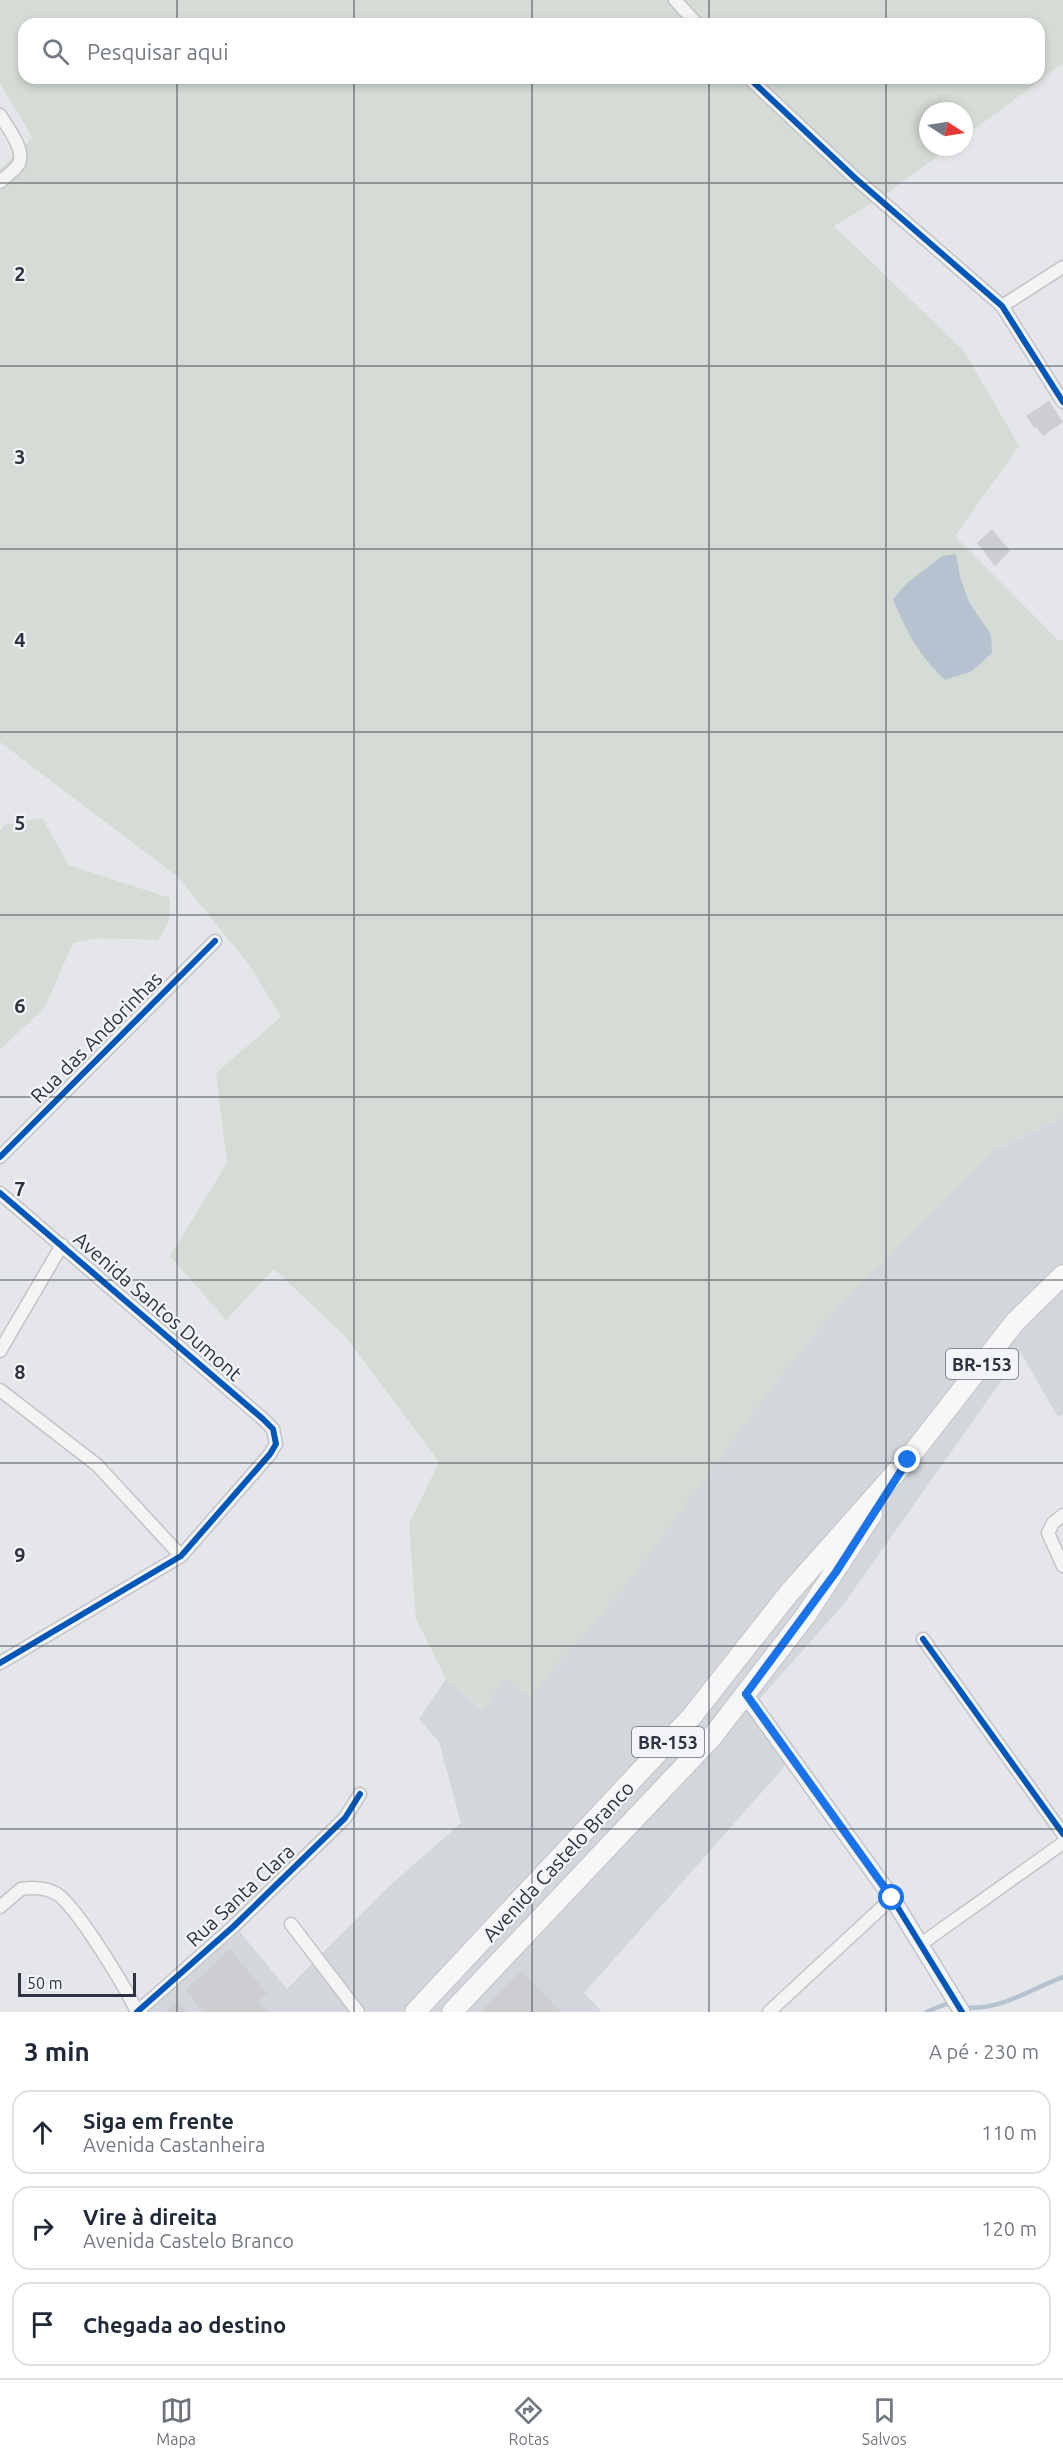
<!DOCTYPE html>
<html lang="pt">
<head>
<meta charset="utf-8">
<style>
	body { margin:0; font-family:Ubuntu,sans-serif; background:#f2f2f3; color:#1f2937 }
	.compass { position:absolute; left:919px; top:102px; width:54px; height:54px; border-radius:50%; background:#fff; box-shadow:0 3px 9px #0003; rotate:102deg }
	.scale { position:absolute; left:18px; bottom:15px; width:118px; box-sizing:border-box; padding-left:6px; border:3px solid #2d3340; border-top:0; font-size:16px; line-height:21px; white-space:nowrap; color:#2d3340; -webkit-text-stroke:4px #f3f4f7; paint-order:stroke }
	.stop { position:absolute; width:18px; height:18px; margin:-14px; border:4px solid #1a73e8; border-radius:50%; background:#fff }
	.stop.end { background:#1a73e8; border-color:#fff; box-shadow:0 2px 6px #0008 }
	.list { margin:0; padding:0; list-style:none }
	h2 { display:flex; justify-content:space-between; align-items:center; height:78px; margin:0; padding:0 24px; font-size:26px }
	h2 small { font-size:20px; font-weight:400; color:#747a83 }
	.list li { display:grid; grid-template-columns:39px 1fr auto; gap:18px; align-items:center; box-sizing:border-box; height:84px; margin:0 12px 12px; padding:0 12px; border:2px solid #e0e1e3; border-radius:18px }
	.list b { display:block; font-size:22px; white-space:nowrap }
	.list p { margin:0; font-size:20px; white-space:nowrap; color:#747a83 }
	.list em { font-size:20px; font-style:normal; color:#747a83 }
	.icon { flex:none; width:33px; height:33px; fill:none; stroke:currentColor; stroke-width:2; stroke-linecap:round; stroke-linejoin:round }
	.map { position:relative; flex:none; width:1063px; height:2012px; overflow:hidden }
	.search { position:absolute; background:#fff; box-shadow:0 3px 9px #0003; left:18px; right:18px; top:18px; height:66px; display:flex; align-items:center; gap:15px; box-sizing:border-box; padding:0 21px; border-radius:18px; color:#747a83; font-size:22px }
	.sheet { height:366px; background:#fff }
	nav { display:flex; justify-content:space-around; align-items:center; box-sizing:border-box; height:84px; border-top:2px solid #e0e1e3; background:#fff; font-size:16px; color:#747a83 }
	nav a { display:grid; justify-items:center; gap:3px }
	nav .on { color:#6d727b }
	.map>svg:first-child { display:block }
	.built { fill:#d3d6db }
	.green { fill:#d5dcd5; fill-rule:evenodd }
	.water { fill:#b6c2d0 }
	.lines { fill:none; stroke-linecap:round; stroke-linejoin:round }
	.stream { stroke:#b6c2d0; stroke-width:4.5 }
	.building { fill:#cdced1 }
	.minor-casing { stroke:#c3c4c7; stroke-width:15 }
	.tertiary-casing { stroke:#c3c4c7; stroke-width:18 }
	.primary-casing { stroke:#c1c3c6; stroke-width:22 }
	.minor { stroke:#f4f4f5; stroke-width:12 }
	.tertiary { stroke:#f4f4f5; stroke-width:15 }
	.primary { stroke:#f7f7f8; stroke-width:20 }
	.cycleway-casing { stroke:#f3f4f7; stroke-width:10 }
	.cycleway { stroke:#0057b8; stroke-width:6 }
	.route { stroke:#1a73e8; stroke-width:8 }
	.grid { fill:none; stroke:#2d3340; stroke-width:1.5; stroke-opacity:0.55 }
	.labels { text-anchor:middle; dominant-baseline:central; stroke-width:4.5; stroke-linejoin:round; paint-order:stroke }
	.shield { fill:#f3f4f7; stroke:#686d77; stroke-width:1.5 }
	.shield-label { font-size:18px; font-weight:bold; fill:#2d3340 }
	.street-label { font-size:20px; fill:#2d3340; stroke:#f3f4f7 }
	.grid-label { font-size:20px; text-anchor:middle; font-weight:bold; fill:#2d3340; stroke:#f3f4f7; stroke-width:4.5; stroke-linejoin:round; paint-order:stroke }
</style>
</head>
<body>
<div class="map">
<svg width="1063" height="2012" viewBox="0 0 1063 2012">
	<rect width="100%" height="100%" fill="#e4e6e9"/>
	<path class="built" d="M 1063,1117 L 1063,1414 L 1058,1417 L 1021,1353 L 843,1605 L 748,1712 L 786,1765 L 584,1993 L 602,2012 L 146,2012 L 236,1927 L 287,1989 L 385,1890 L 461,1823 L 439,1742 L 419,1719 L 446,1679 L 483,1710 L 504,1677 L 530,1696 L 778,1379 L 837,1307 L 992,1151 Z"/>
	<path class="green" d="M 0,0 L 1063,0 L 1063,63 L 964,137 L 964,111 L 928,111 L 928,147 L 950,147 L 879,199 L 834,226 L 964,351 L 1019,446 L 955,536 L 1058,640 L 1063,640 L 1063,1117 L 992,1151 L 837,1307 L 778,1379 L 624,1588 L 530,1696 L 504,1677 L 484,1710 L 446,1679 L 416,1619 L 409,1524 L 439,1462 L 346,1337 L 274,1269 L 226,1320 L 170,1256 L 227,1163 L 216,1073 L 281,1017 L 250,966 L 178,877 L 0,742 L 0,169 L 33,138 L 0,84 ZM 24,24 L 1039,24 L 1039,78 L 24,78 Z
		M 42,818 L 69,865 L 170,898 L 169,921 L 158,940 L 100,938 L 73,943 L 45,1007 L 0,1050 L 0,831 L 5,825 Z"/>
	<path class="water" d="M 956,554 L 960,577 L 969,602 L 991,635 L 992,653 L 972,671 L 945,680 C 918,654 907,633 893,599 L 907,583 L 942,556 Z"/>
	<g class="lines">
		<path class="stream" d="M 963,2007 C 999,2012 1030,1989 1063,1977
			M 926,2012 L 946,2004 L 955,2006"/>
	</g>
	<path class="building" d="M 1049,401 L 1063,422 L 1043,436 L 1036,427 L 1034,428 L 1026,416 Z
		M 992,529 L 1010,551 L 995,566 L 977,543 Z
		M 230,1949 L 267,1993 L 258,2001 L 268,2012 L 203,2012 L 186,1990 Z
		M 521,1971 L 561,2012 L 480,2012 Z
		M 178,2001 L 187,2012 L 165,2012 Z"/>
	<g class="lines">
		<g class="minor-casing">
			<path id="minor" d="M 675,0 L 697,24
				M 749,78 L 855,178 L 1002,306 L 1063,402
				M 0,115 C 7,127 27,151 18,165 C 14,171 5,177 0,182
				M 1002,306 L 1063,267
				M 0,1157 L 215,941
				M 0,1193 L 263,1419 L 273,1429 L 276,1444 L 270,1454 L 181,1556 L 0,1663
				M 0,1351 L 62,1245
				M 0,1390 L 97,1465 L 181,1556
				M 1063,1515 L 1053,1523 L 1048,1533 L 1063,1566
				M 923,1639 L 1063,1834
				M 0,1907 L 21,1889 C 33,1887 47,1888 57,1894 C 77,1907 126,1988 137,2012
				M 291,1924 L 358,2012
				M 921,1944 L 1063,1843
				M 137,2012 L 234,1926 L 345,1818 L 360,1794
				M 769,2012 L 892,1898"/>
		</g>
		<g class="tertiary-casing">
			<path id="tertiary" d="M 745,1694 L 892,1898 L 962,2012"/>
		</g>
		<g class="primary-casing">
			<path id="primary" d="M 415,2012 L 692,1716 L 789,1593 L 908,1459 L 1015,1322 L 1063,1275
				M 452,2012 L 712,1737 L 806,1615 L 872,1514"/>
		</g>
		<use href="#minor" class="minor"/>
		<use href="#tertiary" class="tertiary"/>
		<use href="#primary" class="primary"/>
		<g class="cycleway-casing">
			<path id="cycleway" d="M 749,78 L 855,178 L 1002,306 L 1063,402
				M 0,1157 L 215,941
				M 0,1193 L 263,1419 L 273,1429 L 276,1444 L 270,1454 L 181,1556 L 0,1663
				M 923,1639 L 1063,1834
				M 745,1694 L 892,1898 L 962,2012
				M 137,2012 L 234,1926 L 345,1818 L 360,1794"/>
		</g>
		<use href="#cycleway" class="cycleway"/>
	</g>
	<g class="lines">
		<path class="route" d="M 892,1898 L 746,1694 L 836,1572 L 908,1460"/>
	</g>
	<path class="grid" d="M 177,0 L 177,24M 354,0 L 354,24M 532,0 L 532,24M 709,0 L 709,24M 886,0 L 886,24M 177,78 L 177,2012M 354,78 L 354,2012M 532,78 L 532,2012M 709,78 L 709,2012M 886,78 L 886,2012M 0,183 L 1063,183M 0,366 L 1063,366M 0,549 L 1063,549M 0,732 L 1063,732M 0,915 L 1063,915M 0,1097 L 1063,1097M 0,1280 L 1063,1280M 0,1463 L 1063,1463M 0,1646 L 1063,1646M 0,1829 L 1063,1829"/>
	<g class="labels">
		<g class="shield">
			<rect x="946" y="1349" width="72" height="30" rx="4.5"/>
			<rect x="632" y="1727" width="72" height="30" rx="4.5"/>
		</g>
		<g class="shield-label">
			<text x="982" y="1364">BR-153</text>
			<text x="668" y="1742">BR-153</text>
		</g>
		<g class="street-label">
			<text transform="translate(96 1037) rotate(-45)">Rua das Andorinhas</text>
			<text transform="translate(158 1306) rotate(41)">Avenida Santos Dumont</text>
			<text transform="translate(558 1861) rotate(-47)">Avenida Castelo Branco</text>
			<text transform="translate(240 1895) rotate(-43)">Rua Santa Clara</text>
		</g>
	</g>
	<g class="grid-label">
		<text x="20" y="281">2</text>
		<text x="20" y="464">3</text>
		<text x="20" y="647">4</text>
		<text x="20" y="830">5</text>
		<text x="20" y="1013">6</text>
		<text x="20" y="1196">7</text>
		<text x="20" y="1379">8</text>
		<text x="20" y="1562">9</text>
	</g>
</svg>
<svg class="compass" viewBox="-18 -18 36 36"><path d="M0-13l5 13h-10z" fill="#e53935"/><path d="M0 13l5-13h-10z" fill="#747a83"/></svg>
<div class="scale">50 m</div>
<div class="stop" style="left:892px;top:1898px"></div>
<div class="stop end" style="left:908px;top:1460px"></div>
<div class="search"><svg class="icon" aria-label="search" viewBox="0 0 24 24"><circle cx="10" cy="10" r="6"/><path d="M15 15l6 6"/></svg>Pesquisar aqui</div>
</div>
<section class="sheet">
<h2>3 min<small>A pé · 230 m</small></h2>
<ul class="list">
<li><svg class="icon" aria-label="ahead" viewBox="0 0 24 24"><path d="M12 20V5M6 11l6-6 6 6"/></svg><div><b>Siga em frente</b><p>Avenida Castanheira</p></div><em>110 m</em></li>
<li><svg class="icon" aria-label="right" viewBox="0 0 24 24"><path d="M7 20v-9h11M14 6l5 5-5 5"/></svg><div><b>Vire à direita</b><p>Avenida Castelo Branco</p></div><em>120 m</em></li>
<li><svg class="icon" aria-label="arrive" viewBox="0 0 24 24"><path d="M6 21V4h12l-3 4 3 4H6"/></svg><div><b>Chegada ao destino</b></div></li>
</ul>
</section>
<nav>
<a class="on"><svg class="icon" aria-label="map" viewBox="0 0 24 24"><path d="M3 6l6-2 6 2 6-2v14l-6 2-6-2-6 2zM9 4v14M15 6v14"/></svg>Mapa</a>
<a><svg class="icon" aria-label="directions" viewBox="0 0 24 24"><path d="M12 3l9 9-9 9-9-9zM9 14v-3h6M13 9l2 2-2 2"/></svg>Rotas</a>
<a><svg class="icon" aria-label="saved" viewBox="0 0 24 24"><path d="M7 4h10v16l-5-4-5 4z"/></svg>Salvos</a>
</nav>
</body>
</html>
